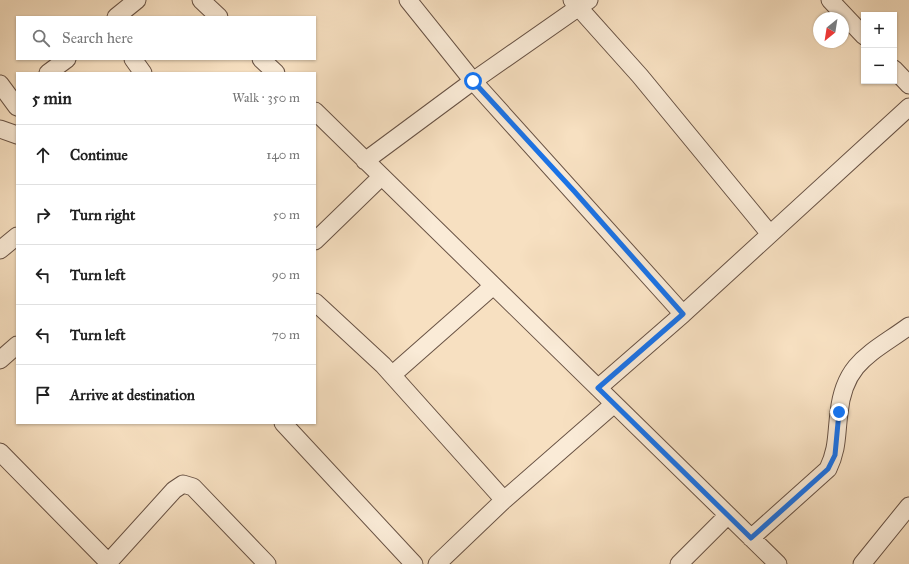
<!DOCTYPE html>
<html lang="en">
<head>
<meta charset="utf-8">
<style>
	body { margin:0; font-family:"IM FELL Great Primer",serif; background:#f6f6f6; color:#222 }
	.controls { position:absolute; right:12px; top:12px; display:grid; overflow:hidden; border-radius:0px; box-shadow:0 1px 3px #0004 }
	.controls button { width:36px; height:36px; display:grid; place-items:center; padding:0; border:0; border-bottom:1px solid #e0e0e0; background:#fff; color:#222; font:20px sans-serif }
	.compass { position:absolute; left:813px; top:12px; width:36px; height:36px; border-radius:50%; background:#fff; box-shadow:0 1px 3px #0004; rotate:210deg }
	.stop { position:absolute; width:12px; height:12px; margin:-9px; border:3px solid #1a73e8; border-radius:50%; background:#fff }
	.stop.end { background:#1a73e8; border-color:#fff; box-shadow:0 1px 4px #0008 }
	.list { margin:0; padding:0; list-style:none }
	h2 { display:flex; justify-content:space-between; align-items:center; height:52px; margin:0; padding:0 16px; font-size:17px }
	h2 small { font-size:13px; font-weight:400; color:#767676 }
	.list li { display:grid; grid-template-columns:26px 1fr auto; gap:12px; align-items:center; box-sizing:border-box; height:60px; padding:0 16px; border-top:1px solid #e0e0e0 }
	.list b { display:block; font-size:15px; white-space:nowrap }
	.list em { font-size:13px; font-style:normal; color:#767676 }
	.icon { flex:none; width:22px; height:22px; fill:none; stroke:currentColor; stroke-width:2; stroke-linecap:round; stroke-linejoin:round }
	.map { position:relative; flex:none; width:909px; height:564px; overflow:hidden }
	.search { position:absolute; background:#fff; box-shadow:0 1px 3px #0004; left:16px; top:16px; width:300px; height:44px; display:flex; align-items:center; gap:10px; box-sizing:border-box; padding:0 14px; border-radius:0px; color:#767676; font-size:15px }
	.panel { position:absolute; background:#fff; box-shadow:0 1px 3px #0004; left:16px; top:72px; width:300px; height:352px; border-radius:0px }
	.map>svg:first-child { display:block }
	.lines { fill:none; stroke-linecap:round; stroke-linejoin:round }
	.minor-casing { stroke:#685244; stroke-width:19 }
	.minor { stroke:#faebd7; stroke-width:17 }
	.route { stroke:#1a73e8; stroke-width:5 }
</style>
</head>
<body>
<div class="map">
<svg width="909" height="564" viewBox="0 0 909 564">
	<rect width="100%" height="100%" fill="#f7e0c1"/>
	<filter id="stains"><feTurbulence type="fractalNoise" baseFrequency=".005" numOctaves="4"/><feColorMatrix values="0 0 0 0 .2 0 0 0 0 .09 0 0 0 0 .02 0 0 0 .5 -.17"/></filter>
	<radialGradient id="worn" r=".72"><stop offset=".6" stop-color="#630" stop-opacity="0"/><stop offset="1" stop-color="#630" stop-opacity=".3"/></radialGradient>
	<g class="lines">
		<g class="minor-casing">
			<path id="minor" d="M 201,0 L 219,17
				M 408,0 L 473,81 L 683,314
				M 572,0 L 640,76 L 770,234
				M 830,0 L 864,36
				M 116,17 L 137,0
				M 133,59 L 143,73
				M 261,59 L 276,73
				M 894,69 L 909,85
				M 48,73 L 67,59
				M 0,84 L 17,107
				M 315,111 L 778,564
				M 0,129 L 17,135
				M 365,161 L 473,81 L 589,0
				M 315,241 L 381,177
				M 0,250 L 17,236
				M 315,302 L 383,365 L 504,500
				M 0,360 L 17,345
				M 392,375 L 493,286
				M 598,388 L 683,314 L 909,107
				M 283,423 L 414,564
				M 0,452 L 110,564
				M 751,538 L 828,469 C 838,448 836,435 839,413 C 844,362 872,353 909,326
				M 107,564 L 174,490 L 183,484 L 193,487 L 267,564
				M 437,564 L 504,500 L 614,404
				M 679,564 L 728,515
				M 862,564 L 909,506"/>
		</g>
		<use href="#minor" class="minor"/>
	</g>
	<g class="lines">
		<path class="route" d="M 473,81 L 574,191 L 683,314 L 598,388 L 751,538 L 828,469 L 835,455 L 839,412"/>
	</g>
	<rect width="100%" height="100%" filter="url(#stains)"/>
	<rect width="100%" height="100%" fill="url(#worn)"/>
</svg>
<div class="controls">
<button>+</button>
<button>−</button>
</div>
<svg class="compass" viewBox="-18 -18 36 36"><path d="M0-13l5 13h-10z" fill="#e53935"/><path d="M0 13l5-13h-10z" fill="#767676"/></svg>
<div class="stop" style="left:473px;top:81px"></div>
<div class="stop end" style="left:839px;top:412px"></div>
<div class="search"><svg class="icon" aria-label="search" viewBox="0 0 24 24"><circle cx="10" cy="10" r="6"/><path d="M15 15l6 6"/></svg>Search here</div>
<section class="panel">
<h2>5 min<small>Walk · 350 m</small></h2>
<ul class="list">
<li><svg class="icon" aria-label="ahead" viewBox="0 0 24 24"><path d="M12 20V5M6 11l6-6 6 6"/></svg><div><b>Continue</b></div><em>140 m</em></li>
<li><svg class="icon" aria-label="right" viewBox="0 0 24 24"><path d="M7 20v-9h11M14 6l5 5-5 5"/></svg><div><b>Turn right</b></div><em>50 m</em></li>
<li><svg class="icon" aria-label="left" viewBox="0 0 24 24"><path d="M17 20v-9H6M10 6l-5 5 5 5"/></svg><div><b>Turn left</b></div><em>90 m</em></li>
<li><svg class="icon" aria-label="left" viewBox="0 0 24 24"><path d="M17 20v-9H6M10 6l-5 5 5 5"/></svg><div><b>Turn left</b></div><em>70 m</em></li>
<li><svg class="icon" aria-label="arrive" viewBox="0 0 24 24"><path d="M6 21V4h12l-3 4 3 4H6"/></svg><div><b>Arrive at destination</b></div></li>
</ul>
</section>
</div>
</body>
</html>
